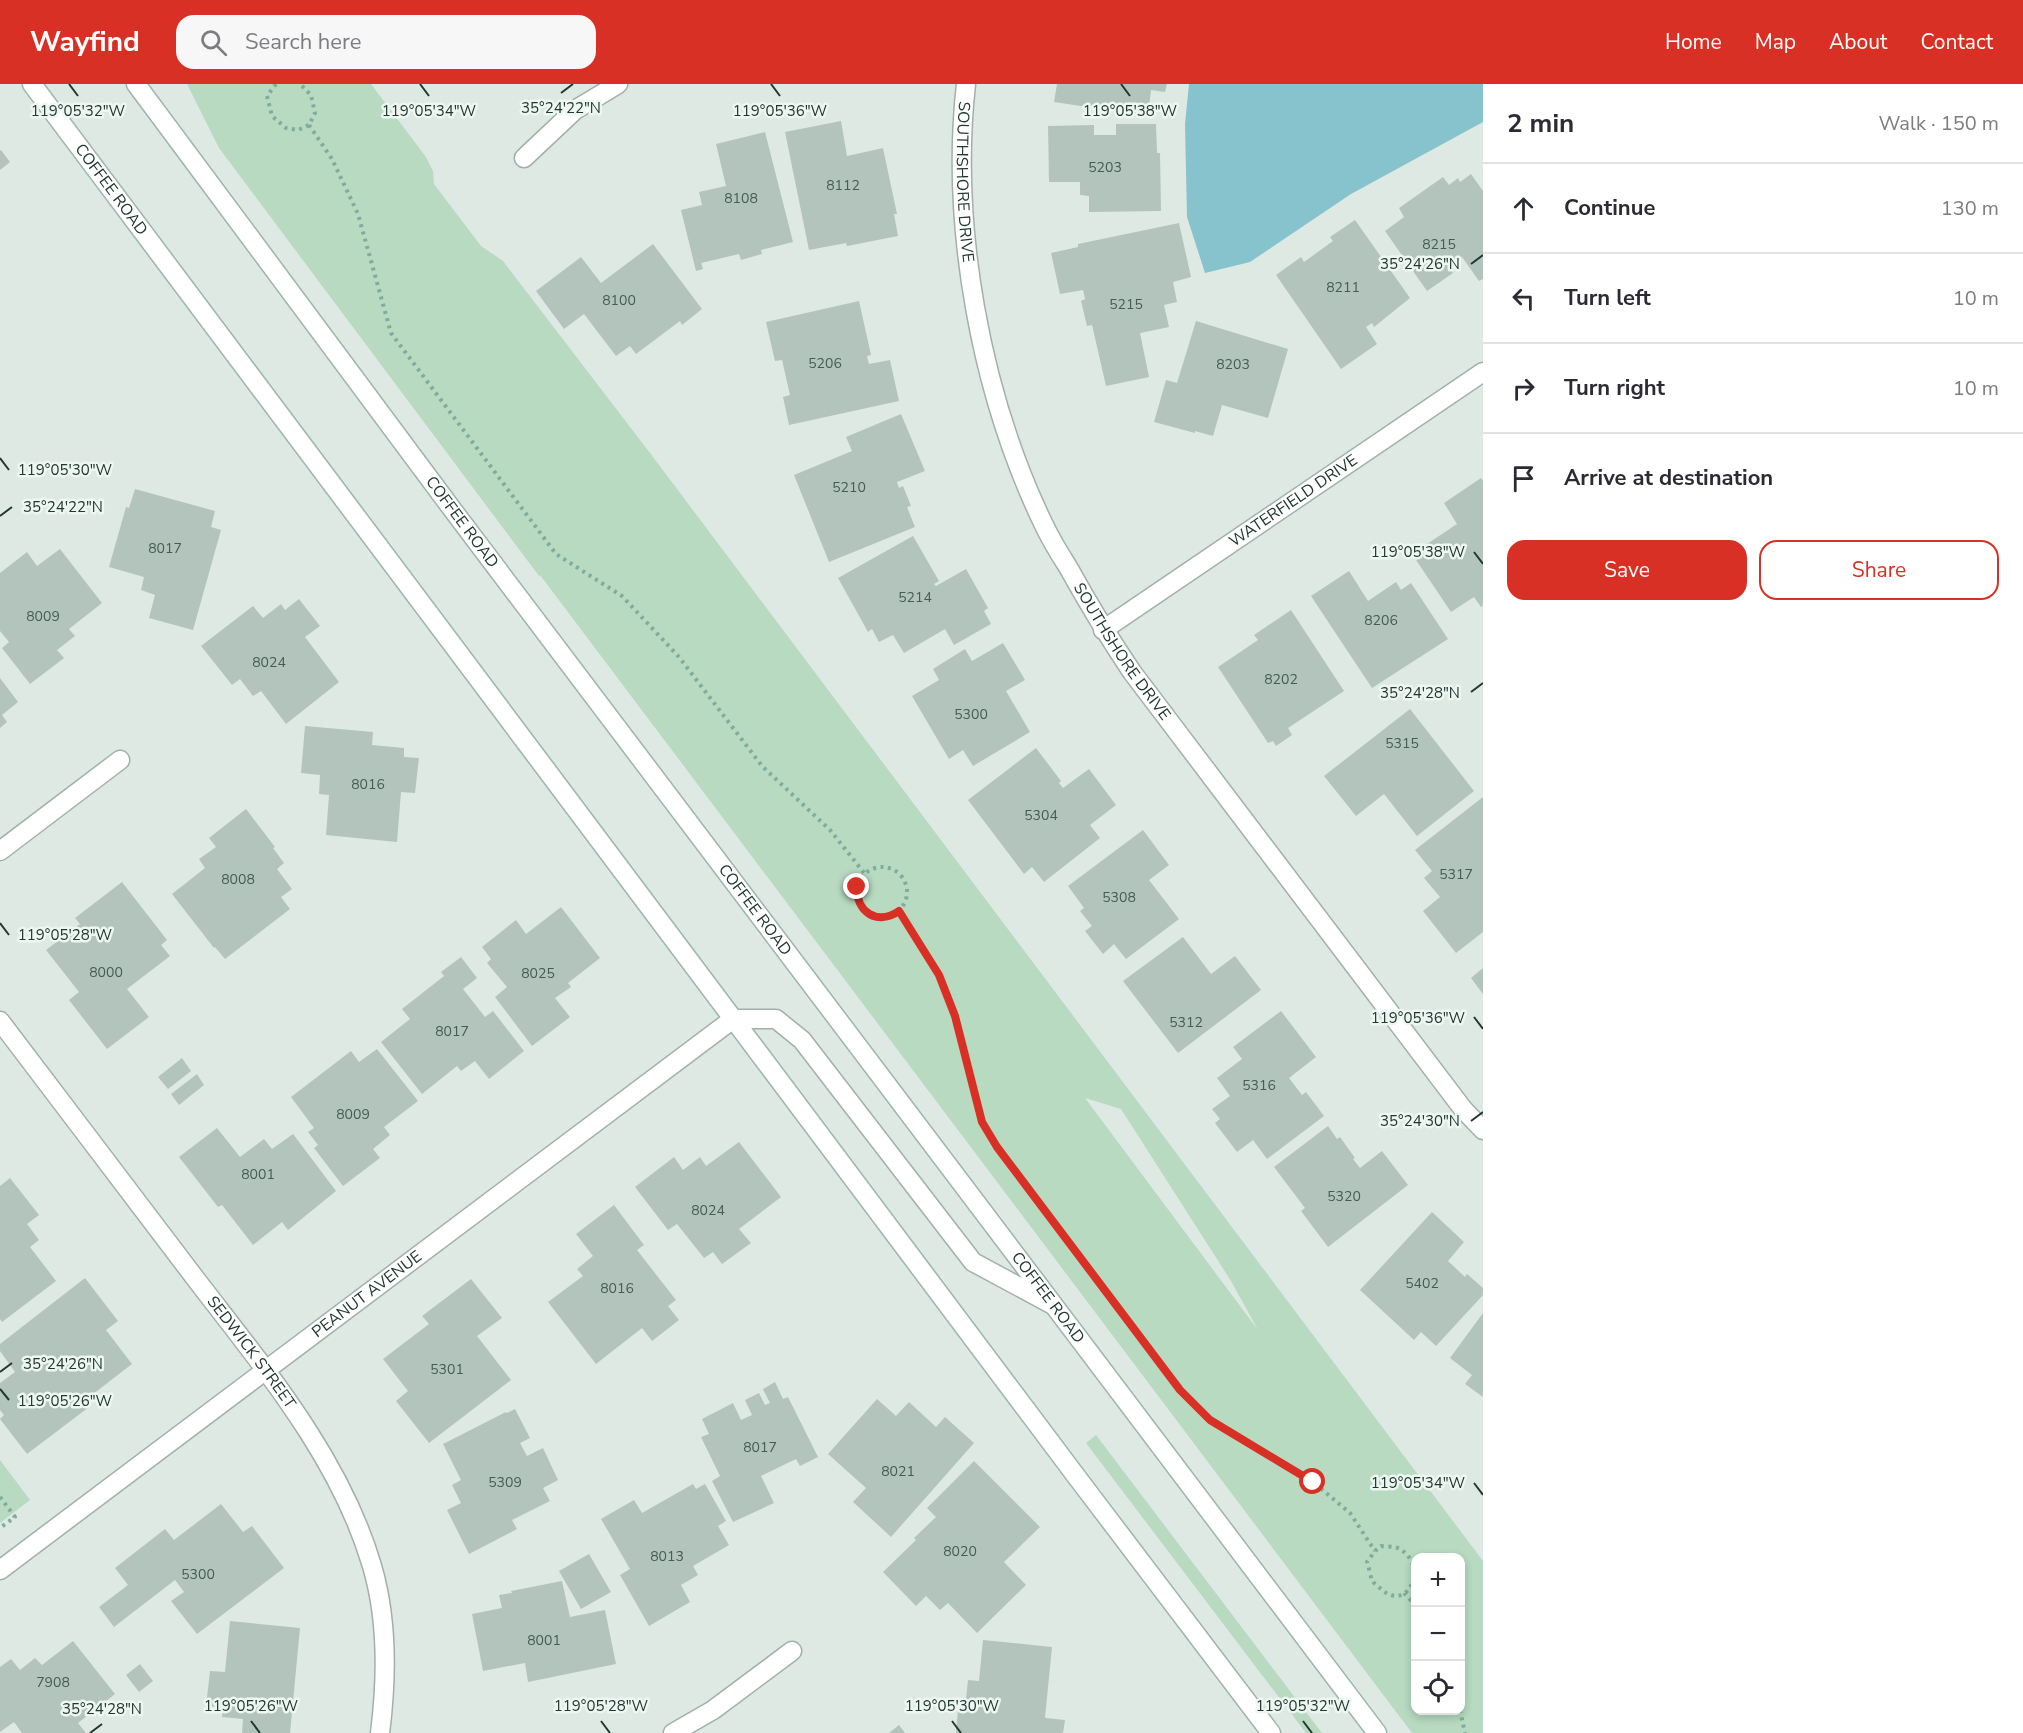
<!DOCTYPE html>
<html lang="en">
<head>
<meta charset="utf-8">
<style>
	body { margin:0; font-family:"Nunito Sans",sans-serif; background:#f7f7f7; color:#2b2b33 }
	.controls { position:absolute; right:18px; bottom:18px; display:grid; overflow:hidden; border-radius:12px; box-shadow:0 3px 9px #0003 }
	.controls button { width:54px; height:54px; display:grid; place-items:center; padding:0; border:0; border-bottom:2px solid #e1e1e2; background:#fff; color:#2b2b33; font:30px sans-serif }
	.stop { position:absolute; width:18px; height:18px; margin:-14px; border:4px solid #d93025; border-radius:50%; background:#fff }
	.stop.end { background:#d93025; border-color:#fff; box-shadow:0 2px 6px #0008 }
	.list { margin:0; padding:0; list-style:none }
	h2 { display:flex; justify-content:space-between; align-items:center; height:78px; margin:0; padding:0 24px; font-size:26px }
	h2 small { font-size:20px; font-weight:400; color:#7c7c81 }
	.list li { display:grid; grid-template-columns:39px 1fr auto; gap:18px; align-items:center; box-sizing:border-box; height:90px; padding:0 24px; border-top:2px solid #e1e1e2 }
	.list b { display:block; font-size:22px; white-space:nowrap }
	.list em { font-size:20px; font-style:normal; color:#7c7c81 }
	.actions { display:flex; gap:12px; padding:18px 24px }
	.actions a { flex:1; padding:14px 0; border:2px solid #d93025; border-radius:18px; text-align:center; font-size:21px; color:#d93025 }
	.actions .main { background:#d93025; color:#fff }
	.icon { flex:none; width:33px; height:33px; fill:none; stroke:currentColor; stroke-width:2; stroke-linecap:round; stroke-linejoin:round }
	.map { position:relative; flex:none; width:1483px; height:1649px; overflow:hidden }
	header { display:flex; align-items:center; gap:36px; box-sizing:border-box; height:84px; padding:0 30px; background:#d93025; color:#fff }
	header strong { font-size:28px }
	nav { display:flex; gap:33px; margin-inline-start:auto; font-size:21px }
	.search { width:420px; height:54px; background:#f7f7f7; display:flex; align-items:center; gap:15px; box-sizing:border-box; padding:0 21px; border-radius:18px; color:#7c7c81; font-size:22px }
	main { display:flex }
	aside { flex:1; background:#fff }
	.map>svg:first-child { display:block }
	.green { fill:#b7dac0; fill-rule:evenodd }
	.water { fill:#86c3cd }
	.building { fill:#b3c4bd }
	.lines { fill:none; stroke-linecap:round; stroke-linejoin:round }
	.minor-casing { stroke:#a1b0ab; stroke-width:21 }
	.secondary-casing { stroke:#9db4ac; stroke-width:21 }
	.path { stroke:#7fac9e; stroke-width:4; stroke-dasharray:3 4.5; stroke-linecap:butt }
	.minor { stroke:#fff; stroke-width:18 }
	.secondary { stroke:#fff; stroke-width:18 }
	.route { stroke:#d93025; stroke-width:8 }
	.ticks { fill:none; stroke:#203831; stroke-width:2 }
	.labels { text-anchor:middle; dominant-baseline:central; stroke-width:5; stroke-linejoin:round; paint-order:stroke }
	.number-label { font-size:14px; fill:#455b54 }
	.street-label { font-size:16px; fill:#203831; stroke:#eef6f2 }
	.ticks-label { font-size:15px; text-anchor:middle; fill:#203831; stroke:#eef6f2; stroke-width:5; stroke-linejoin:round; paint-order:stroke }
</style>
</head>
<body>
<header>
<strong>Wayfind</strong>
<div class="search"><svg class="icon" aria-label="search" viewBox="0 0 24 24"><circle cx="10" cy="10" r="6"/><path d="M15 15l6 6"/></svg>Search here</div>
<nav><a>Home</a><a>Map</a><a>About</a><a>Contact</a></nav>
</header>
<main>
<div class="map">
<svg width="1483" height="1649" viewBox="0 0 1483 1649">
	<rect width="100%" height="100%" fill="#dee9e4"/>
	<path class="green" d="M 187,0 L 371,0 L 426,73 L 433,87 L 434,100 L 481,162 L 503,177 L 653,373 L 1483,1477 L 1483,1649 L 1412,1649 L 540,491 L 539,492 L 219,64 ZM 1085,1014 L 1121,1025 L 1231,1197 L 1258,1246 ZM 1416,1474 L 1460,1474 L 1460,1626 L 1416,1626 Z
		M 1096,1351 L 1312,1636 L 1322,1649 L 1306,1649 L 1086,1359 Z
		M 0,1376 L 30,1416 L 0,1439 Z"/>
	<path class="water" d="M 1189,0 L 1483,0 L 1483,38 L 1351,110 L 1250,178 L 1205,189 L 1187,133 L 1185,40 Z"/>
	<path class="building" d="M 1057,0 L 1167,0 L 1165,8 L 1151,6 L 1148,32 L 1054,18 Z
		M 841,37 L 847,72 L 883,64 L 897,130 L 894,130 L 898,152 L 847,162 L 846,159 L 809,166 L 785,48 Z
		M 1116,40 L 1156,40 L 1157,69 L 1160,69 L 1161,127 L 1089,128 L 1089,112 L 1080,111 L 1080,98 L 1049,98 L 1048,42 L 1094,41 L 1094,51 L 1116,51 Z
		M 765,48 L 793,158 L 761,166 L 762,170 L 741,176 L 739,170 L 701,179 L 703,185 L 696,187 L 681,126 L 702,121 L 699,108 L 726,102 L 716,60 Z
		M 1,66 L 10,78 L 0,86 L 0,67 Z
		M 1471,90 L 1483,107 L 1483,195 L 1479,197 L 1462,173 L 1449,182 L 1453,189 L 1427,207 L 1385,147 L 1404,133 L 1399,124 L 1443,93 L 1449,101 L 1458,94 L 1460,98 Z
		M 1355,136 L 1410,214 L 1374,243 L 1372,239 L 1366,243 L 1377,260 L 1341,285 L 1276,191 L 1301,173 L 1304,178 L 1333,157 L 1330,153 Z
		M 1179,139 L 1191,193 L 1173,198 L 1177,218 L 1164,221 L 1169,243 L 1140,249 L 1149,293 L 1106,302 L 1092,241 L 1087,242 L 1081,217 L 1085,215 L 1083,206 L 1060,210 L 1051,169 L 1078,163 L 1078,160 Z
		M 653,160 L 702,225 L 682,241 L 680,237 L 636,270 L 630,262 L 616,272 L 584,230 L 564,245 L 536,207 L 581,173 L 601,199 Z
		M 859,217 L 871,271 L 867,272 L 869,280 L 890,276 L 899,317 L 789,341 L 783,313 L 790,311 L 782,276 L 775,277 L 766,238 Z
		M 1196,237 L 1288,265 L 1268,334 L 1222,321 L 1213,352 L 1195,347 L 1195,349 L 1154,338 L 1166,296 L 1177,299 Z
		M 901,330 L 925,387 L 897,398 L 899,404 L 903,402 L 911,422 L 907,423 L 915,443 L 829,478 L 794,391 L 852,367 L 846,353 Z
		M 1481,394 L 1483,397 L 1483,522 L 1481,523 L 1474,513 L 1451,528 L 1412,470 L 1457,440 L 1444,419 Z
		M 135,405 L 215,427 L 211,443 L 221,446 L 193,546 L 149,534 L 155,511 L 141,506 L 144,493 L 109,483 L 126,423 L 129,424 Z
		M 913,452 L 939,497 L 934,500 L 936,502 L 966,485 L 988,524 L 984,527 L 991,540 L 954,561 L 945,545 L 904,569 L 893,551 L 879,558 L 872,545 L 868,548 L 838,494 Z
		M 60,465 L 102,519 L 69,545 L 75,552 L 57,566 L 64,574 L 30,600 L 2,564 L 9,558 L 0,547 L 0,489 L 27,468 L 37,482 Z
		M 1349,487 L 1368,517 L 1396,498 L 1401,506 L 1411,499 L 1448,555 L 1372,604 L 1311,512 Z
		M 299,515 L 320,542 L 305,553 L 339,598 L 286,640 L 261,607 L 253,612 L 240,595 L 232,601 L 201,562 L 253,522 L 263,534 L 281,520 L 285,526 Z
		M 1291,526 L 1344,607 L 1288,644 L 1292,651 L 1276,662 L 1273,657 L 1268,659 L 1218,583 L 1258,556 L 1254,551 Z
		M 1003,559 L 1025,596 L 1006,607 L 1030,648 L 973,682 L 963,666 L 949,675 L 912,612 L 939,596 L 933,585 L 965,565 L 972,577 Z
		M 0,594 L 18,618 L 2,631 L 7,638 L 0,644 Z
		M 1410,625 L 1474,707 L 1417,752 L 1384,710 L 1356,732 L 1324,692 Z
		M 305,642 L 373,648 L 372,661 L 404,664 L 404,673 L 419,674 L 415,709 L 401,708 L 397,758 L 326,751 L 329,711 L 319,710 L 320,691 L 301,689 Z
		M 1036,664 L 1061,697 L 1059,699 L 1063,704 L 1089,685 L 1116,721 L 1090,741 L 1100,754 L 1044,798 L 1032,783 L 1024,790 L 968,716 Z
		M 1483,713 L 1483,848 L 1456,869 L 1423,827 L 1440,813 L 1424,794 L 1432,787 L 1415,766 Z
		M 246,725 L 275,763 L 273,764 L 284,779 L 277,785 L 292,805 L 281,813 L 290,825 L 225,875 L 215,863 L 214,864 L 172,810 L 205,784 L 199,775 L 216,763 L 209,754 Z
		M 1143,746 L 1169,781 L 1149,796 L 1179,835 L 1126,875 L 1114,860 L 1103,870 L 1085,847 L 1092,842 L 1080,827 L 1084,824 L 1068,802 Z
		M 122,798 L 167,856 L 161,861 L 170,872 L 127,905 L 149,933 L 107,965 L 69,916 L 79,908 L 46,866 L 80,840 L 75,834 Z
		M 561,823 L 600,874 L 568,899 L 571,903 L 555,914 L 570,933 L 532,962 L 495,913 L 507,903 L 487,879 L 491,875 L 482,863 L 516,836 L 526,850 Z
		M 1183,853 L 1211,890 L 1235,872 L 1261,906 L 1178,969 L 1123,897 Z
		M 461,873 L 477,894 L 463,905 L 485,933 L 493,927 L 524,967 L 489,995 L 475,977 L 461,987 L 457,982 L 422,1010 L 381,958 L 410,935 L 402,925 L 444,892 L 441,888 Z
		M 1483,884 L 1483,910 L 1471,894 Z
		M 1281,927 L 1316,973 L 1289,994 L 1302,1011 L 1306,1008 L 1324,1032 L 1267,1075 L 1253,1056 L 1237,1068 L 1215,1039 L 1220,1035 L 1212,1025 L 1230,1012 L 1217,994 L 1242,975 L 1233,963 Z
		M 377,965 L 418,1017 L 384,1043 L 390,1051 L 373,1065 L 380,1074 L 343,1102 L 314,1064 L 318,1061 L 308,1048 L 314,1044 L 291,1013 L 351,967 L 359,978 Z
		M 182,974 L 191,987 L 168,1005 L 158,993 Z
		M 197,990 L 204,1001 L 179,1021 L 171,1010 Z
		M 1328,1042 L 1337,1055 L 1340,1053 L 1355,1074 L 1353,1075 L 1360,1084 L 1382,1067 L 1408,1101 L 1328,1163 L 1301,1127 L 1305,1124 L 1274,1083 Z
		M 217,1044 L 240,1073 L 264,1055 L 272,1065 L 293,1050 L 336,1107 L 288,1146 L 282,1138 L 253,1161 L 222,1121 L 218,1123 L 179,1073 Z
		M 739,1058 L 781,1113 L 739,1145 L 751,1159 L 722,1180 L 713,1168 L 704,1174 L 677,1140 L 668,1146 L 635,1103 L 674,1073 L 683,1086 L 700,1073 L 706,1082 Z
		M 10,1094 L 39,1131 L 27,1140 L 39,1156 L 30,1163 L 56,1197 L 2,1238 L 0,1235 L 0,1102 Z
		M 614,1121 L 644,1161 L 637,1166 L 676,1216 L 668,1222 L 679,1236 L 652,1257 L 642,1244 L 596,1280 L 548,1218 L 583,1192 L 577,1185 L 593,1172 L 576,1150 Z
		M 1432,1128 L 1464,1158 L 1448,1177 L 1465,1193 L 1467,1190 L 1483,1204 L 1483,1211 L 1436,1262 L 1421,1248 L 1414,1256 L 1360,1206 Z
		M 85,1194 L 118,1237 L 106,1246 L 132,1280 L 84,1317 L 89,1323 L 27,1370 L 0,1335 L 4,1331 L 0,1326 L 0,1299 L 15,1288 L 0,1267 L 0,1260 Z
		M 471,1195 L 502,1234 L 477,1252 L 511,1296 L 429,1359 L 396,1317 L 408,1307 L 383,1275 L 429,1240 L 422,1232 Z
		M 1483,1229 L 1483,1313 L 1465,1300 L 1472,1291 L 1450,1274 Z
		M 775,1298 L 783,1315 L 788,1313 L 818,1373 L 800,1382 L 796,1375 L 761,1392 L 774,1419 L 733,1438 L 712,1397 L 720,1392 L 701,1353 L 709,1350 L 702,1335 L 733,1319 L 741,1336 L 752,1331 L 745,1316 L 759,1309 L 765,1321 L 770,1319 L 763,1305 Z
		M 877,1315 L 896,1332 L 909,1318 L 936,1343 L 945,1333 L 974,1359 L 891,1453 L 853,1418 L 866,1404 L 828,1370 Z
		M 515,1325 L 530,1354 L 520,1359 L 527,1372 L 543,1364 L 558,1396 L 543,1404 L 550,1417 L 512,1436 L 517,1445 L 469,1470 L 447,1426 L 461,1419 L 452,1401 L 461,1396 L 443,1360 L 506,1328 L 507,1329 Z
		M 974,1377 L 1040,1443 L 1004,1478 L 1026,1501 L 977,1549 L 948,1519 L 940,1526 L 926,1512 L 916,1522 L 883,1488 L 916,1456 L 914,1454 L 936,1433 L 927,1424 Z
		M 693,1400 L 696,1405 L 705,1400 L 726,1437 L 718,1442 L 729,1461 L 693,1482 L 698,1491 L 681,1501 L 690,1518 L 649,1542 L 620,1491 L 630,1485 L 601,1435 L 634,1416 L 642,1429 Z
		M 221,1420 L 243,1448 L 252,1442 L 284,1484 L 197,1550 L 171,1517 L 184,1508 L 175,1496 L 114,1543 L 99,1523 L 128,1501 L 115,1484 L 165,1445 L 174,1456 Z
		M 589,1470 L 611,1508 L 581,1525 L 559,1487 Z
		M 562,1497 L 570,1533 L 605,1526 L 616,1580 L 528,1598 L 525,1579 L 483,1587 L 472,1530 L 502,1524 L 499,1511 L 512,1509 L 511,1507 Z
		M 230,1537 L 300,1544 L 290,1649 L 242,1649 L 243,1635 L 222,1633 L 223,1623 L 206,1622 L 210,1587 L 225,1588 Z
		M 983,1556 L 1052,1563 L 1045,1634 L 1065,1636 L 1063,1649 L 956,1649 L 959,1614 L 966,1615 L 968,1596 L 979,1597 Z
		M 73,1557 L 115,1610 L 78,1639 L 86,1649 L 22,1649 L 14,1638 L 0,1648 L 0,1583 L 11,1575 L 20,1586 L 35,1574 L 42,1581 Z
		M 140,1580 L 153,1597 L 139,1608 L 126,1591 Z
		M 899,1641 L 905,1649 L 889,1649 Z"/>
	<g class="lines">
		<g class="minor-casing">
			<g id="minor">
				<path id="s1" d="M 966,0 C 950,143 981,310 1043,439 C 1050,454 1059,469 1068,483 C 1088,519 1109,554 1132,588 L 1463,1025 L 1483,1046"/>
				<path d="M 524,74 L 575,26 L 618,0"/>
				<path id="s2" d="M 1103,546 L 1483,288"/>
				<path d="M 0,767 L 120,676"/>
				<path id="s3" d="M 0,937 C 65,1023 130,1108 195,1194 C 263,1283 340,1373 372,1482 C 388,1536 387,1594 380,1649"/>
				<path id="s4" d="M 0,1486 L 733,935 L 776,935 L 802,956 L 973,1178 L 1053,1221"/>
				<path d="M 673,1649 L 713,1626 L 792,1567"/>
			</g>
		</g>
		<g class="secondary-casing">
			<g id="secondary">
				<path id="s5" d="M 32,0 L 1076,1392 L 1271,1649"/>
				<path id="s6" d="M 136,0 L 455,429 L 1377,1649"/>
			</g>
		</g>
		<path class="path" d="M 276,0 L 267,12 L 272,32 L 286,44 L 298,46 L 309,41 L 315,29 L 311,11 L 300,0
			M 309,41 L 332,75 L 358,130 L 391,249 L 556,470 L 622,512 L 679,573 L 762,682 L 830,746 L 865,790
			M857 808a25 25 0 1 1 50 0a25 25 0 1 1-50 0Z
			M 899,827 L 939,891 L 955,932 L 982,1038 L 997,1063 L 1180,1306 L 1210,1336 L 1313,1398 L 1350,1429 L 1375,1467
			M 0,1413 L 15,1433 L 0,1444
			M 1381,1462 C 1387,1463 1395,1462 1400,1465 C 1429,1483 1408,1528 1382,1506 C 1379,1503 1374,1500 1372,1496 C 1370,1491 1369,1483 1367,1478 L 1375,1467 Z
			M 1404,1509 L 1416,1522
			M 1460,1626 L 1465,1649"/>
		<use href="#minor" class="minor"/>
		<use href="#secondary" class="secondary"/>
	</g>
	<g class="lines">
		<path class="route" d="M 857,803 C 856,828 877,842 899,827 L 939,891 L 955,932 L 982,1038 L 997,1063 L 1180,1306 L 1210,1336 L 1313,1398"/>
	</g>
	<path class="ticks" d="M 69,0 L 78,12M 420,0 L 429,12M 771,0 L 780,12M 1121,0 L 1130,12M 561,9 L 573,0M 1471,180 L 1483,171M 0,374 L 9,386M 0,432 L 12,423M 1474,468 L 1483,480M 1471,608 L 1483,599M 0,839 L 9,851M 1474,933 L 1483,945M 1471,1037 L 1483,1028M 0,1288 L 12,1279M 0,1305 L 9,1316M 1474,1399 L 1483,1411M 251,1637 L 260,1649M 601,1637 L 610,1649M 952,1637 L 961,1649M 1303,1637 L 1312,1649M 90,1649 L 102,1640"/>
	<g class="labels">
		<g class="number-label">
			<text x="1105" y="83">5203</text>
			<text x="843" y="101">8112</text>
			<text x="741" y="114">8108</text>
			<text x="1439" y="160">8215</text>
			<text x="1343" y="203">8211</text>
			<text x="619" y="216">8100</text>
			<text x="1126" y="220">5215</text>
			<text x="825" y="279">5206</text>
			<text x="1233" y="280">8203</text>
			<text x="849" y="403">5210</text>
			<text x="165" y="464">8017</text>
			<text x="915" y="513">5214</text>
			<text x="43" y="532">8009</text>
			<text x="1381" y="536">8206</text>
			<text x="269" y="578">8024</text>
			<text x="1281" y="595">8202</text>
			<text x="971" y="630">5300</text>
			<text x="1402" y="659">5315</text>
			<text x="368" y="700">8016</text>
			<text x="1041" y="731">5304</text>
			<text x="1456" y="790">5317</text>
			<text x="238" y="795">8008</text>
			<text x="1119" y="813">5308</text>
			<text x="106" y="888">8000</text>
			<text x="538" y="889">8025</text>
			<text x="1186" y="938">5312</text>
			<text x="452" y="947">8017</text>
			<text x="1259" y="1001">5316</text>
			<text x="353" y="1030">8009</text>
			<text x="258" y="1090">8001</text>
			<text x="1344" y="1112">5320</text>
			<text x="708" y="1126">8024</text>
			<text x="1422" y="1199">5402</text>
			<text x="617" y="1204">8016</text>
			<text x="447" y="1285">5301</text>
			<text x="760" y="1363">8017</text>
			<text x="898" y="1387">8021</text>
			<text x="505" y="1398">5309</text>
			<text x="960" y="1467">8020</text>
			<text x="667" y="1472">8013</text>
			<text x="198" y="1490">5300</text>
			<text x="544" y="1556">8001</text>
			<text x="53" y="1598">7908</text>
		</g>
		<g class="street-label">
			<text stroke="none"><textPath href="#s1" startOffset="98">SOUTHSHORE DRIVE</textPath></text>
			<text stroke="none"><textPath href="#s5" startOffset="132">COFFEE ROAD</textPath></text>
			<text stroke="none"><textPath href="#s2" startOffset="230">WATERFIELD DRIVE</textPath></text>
			<text stroke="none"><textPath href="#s6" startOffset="546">COFFEE ROAD</textPath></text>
			<text stroke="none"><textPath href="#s1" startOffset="602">SOUTHSHORE DRIVE</textPath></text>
			<text stroke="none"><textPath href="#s6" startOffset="1032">COFFEE ROAD</textPath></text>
			<text stroke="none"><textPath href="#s4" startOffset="459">PEANUT AVENUE</textPath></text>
			<text stroke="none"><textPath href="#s6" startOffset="1518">COFFEE ROAD</textPath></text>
			<text stroke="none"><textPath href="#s3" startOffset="416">SEDWICK STREET</textPath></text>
		</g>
	</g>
	<g class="ticks-label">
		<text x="561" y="29">35°24'22"N</text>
		<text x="78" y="32">119°05'32"W</text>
		<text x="429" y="32">119°05'34"W</text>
		<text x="1130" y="32">119°05'38"W</text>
		<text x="780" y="32">119°05'36"W</text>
		<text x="1420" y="185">35°24'26"N</text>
		<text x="65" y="391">119°05'30"W</text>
		<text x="63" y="428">35°24'22"N</text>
		<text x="1418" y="473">119°05'38"W</text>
		<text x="1420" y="614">35°24'28"N</text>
		<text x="65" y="856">119°05'28"W</text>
		<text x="1418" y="939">119°05'36"W</text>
		<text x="1420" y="1042">35°24'30"N</text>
		<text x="63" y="1285">35°24'26"N</text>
		<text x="65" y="1322">119°05'26"W</text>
		<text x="1418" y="1404">119°05'34"W</text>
		<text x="251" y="1627">119°05'26"W</text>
		<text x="601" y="1627">119°05'28"W</text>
		<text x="952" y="1627">119°05'30"W</text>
		<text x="1303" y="1627">119°05'32"W</text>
		<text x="102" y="1630">35°24'28"N</text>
	</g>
</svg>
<div class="controls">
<button>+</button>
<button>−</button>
<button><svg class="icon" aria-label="locate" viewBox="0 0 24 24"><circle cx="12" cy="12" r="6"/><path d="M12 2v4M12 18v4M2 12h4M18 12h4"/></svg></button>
</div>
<div class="stop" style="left:1313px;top:1398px"></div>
<div class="stop end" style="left:857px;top:803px"></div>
</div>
<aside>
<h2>2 min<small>Walk · 150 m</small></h2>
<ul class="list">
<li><svg class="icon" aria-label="ahead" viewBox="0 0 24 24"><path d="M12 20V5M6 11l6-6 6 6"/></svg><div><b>Continue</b></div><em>130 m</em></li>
<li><svg class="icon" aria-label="left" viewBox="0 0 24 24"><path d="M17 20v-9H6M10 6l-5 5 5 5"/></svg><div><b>Turn left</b></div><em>10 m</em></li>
<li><svg class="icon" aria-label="right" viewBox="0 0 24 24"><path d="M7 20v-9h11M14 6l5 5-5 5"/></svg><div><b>Turn right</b></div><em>10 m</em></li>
<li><svg class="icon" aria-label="arrive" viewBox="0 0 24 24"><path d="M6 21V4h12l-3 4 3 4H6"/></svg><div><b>Arrive at destination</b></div></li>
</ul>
<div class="actions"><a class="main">Save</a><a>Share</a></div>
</aside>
</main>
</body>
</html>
